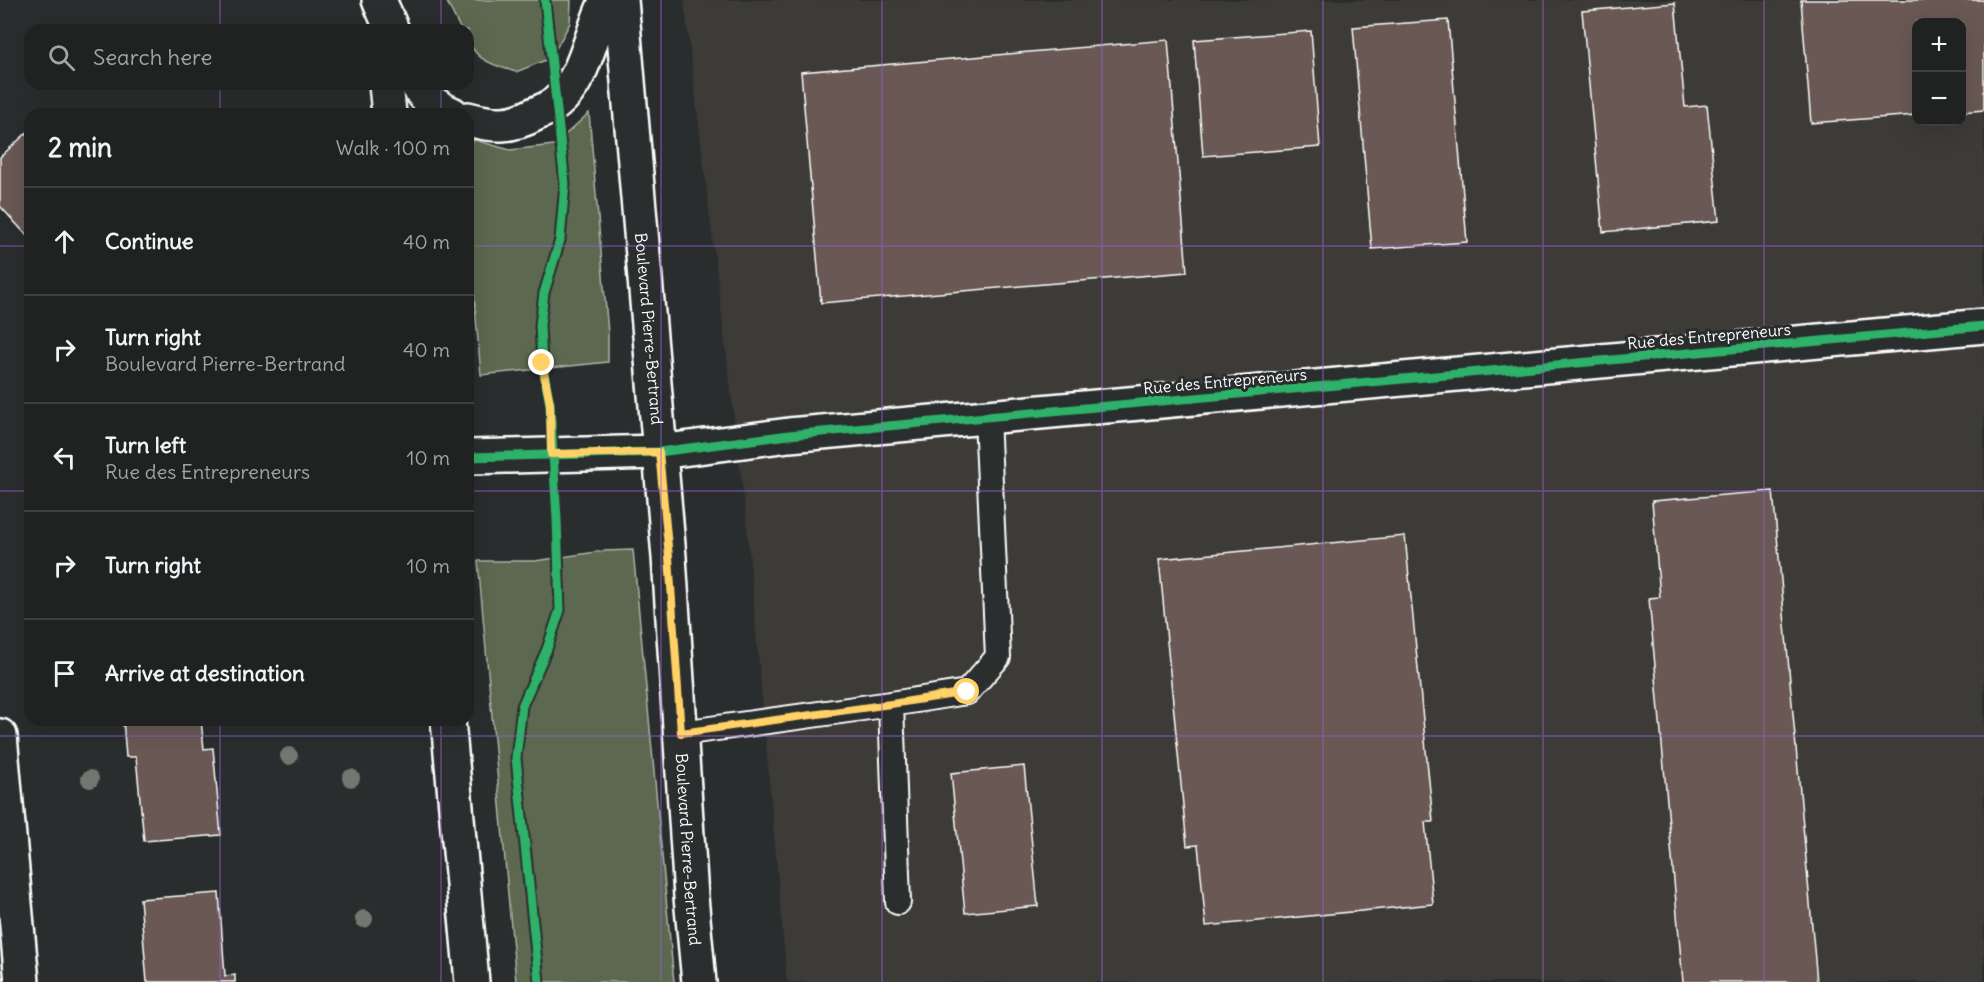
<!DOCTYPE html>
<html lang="en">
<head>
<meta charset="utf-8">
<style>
	body { margin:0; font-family:Delius,sans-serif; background:#2d2f2f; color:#f1f3f6 }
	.controls { position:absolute; right:18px; top:18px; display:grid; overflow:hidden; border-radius:12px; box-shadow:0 6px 24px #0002 }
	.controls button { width:54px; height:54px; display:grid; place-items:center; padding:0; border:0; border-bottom:2px solid #3d3f40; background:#202222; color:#f1f3f6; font:30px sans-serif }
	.stop { position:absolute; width:18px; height:18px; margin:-14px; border:4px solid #ffd166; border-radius:50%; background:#fff }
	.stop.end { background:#ffd166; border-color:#fff; box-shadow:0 2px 6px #0008 }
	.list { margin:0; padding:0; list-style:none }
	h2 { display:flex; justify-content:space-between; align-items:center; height:78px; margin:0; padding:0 24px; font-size:26px }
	h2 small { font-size:20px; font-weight:400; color:#a2a4a5 }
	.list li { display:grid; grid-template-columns:39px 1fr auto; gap:18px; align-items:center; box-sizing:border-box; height:108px; padding:0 24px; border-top:2px solid #3d3f40 }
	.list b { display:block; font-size:22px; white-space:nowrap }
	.list p { margin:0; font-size:20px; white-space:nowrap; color:#a2a4a5 }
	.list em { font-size:20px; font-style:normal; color:#a2a4a5 }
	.icon { flex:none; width:33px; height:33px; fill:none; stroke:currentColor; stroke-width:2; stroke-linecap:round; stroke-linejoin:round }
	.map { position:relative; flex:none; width:1984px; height:982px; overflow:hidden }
	.search { position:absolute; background:#202222; box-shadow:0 6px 24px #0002; left:24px; top:24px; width:450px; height:66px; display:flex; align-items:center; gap:15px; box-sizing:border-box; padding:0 21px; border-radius:18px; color:#a2a4a5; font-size:22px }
	.panel { position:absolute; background:#202222; box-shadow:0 6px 24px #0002; left:24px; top:108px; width:450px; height:618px; border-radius:18px }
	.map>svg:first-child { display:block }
	.built { fill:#3d3a39; fill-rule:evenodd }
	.green { fill:#5c6850; stroke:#aeb4a8; stroke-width:1.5 }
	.building { fill:#695853; stroke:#fff; stroke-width:1.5 }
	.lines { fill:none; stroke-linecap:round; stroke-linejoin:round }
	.lane-casing { stroke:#fff; stroke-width:28 }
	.street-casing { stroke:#fff; stroke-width:38 }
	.secondary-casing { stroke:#fff; stroke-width:38 }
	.lane { stroke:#2a2d2e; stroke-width:24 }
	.street { stroke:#2a2d2e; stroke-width:33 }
	.secondary { stroke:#2a2d2e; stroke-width:33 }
	.cycleway-casing { stroke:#2a2d2e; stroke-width:13 }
	.cycleway { stroke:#2db169; stroke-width:9 }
	.tree { fill:#737771 }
	.route { stroke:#ffd166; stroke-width:8 }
	.grid { fill:none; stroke:#9c61cf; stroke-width:1.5; stroke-opacity:0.55 }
	.labels { text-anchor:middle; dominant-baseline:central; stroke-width:6; stroke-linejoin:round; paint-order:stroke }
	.street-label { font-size:16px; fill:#fff; stroke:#2a2d2e }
</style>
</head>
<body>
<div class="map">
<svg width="1984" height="982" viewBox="0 0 1984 982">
	<rect width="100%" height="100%" fill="#2a2d2e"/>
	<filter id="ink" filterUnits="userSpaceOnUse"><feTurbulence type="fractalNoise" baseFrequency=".0167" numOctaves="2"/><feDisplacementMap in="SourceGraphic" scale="12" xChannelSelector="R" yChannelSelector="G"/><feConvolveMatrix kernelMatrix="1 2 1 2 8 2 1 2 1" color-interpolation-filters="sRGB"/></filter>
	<g filter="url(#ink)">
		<path class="built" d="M 684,0 L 1984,0 L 1984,982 L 787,982 L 746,516 ZM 1916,22 L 1962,22 L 1962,122 L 1916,122 Z"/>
		<path class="green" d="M 446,0 L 571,0 L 570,23 L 551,58 L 516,72 C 493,65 468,59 468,30 L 461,30 Z
			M 589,113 L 608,333 L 608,362 L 481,375 L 468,227 L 468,145 L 475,140 L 510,150 L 554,145 Z
			M 633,550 L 674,982 L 516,982 L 478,561 L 535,561 L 603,551 Z"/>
		<path class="building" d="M 1801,0 L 1984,0 L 1984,110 L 1962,112 L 1962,22 L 1916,22 L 1916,115 L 1811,123 Z
			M 1675,3 L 1685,107 L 1707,105 L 1719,221 L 1603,232 L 1582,11 Z
			M 1448,20 L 1467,242 L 1372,249 L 1353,27 Z
			M 1311,31 L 1320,147 L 1203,156 L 1194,40 Z
			M 1168,40 L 1187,272 L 821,303 L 801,72 Z
			M 30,130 L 30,239 L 0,206 L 0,157 Z
			M 1773,491 L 1817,982 L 1683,982 L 1649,598 L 1660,597 L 1652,501 Z
			M 1405,536 L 1433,822 L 1425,822 L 1433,904 L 1206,926 L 1198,845 L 1187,846 L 1159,559 Z
			M 123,720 L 201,720 L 204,749 L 213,748 L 221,835 L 144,841 L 136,757 L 126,757 Z
			M 1024,766 L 1038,906 L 965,913 L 951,773 Z
			M 219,893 L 225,976 L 235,975 L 235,982 L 147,982 L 140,899 Z"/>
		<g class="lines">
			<g class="lane-casing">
				<path id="lane" d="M 891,704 L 898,902
					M 681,733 L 891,704 L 967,692 L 998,657 L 987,417"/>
			</g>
			<g class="street-casing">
				<path id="street" d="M 468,457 L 659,452 L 789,435 L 1984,326
					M 0,736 L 22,982"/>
			</g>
			<g class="secondary-casing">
				<g id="secondary">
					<path d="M 379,0 L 392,30"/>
					<path id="s1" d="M 621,0 L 669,557 L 691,897 L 699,982"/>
					<path d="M 386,84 L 389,114"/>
					<path d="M 417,84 C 425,98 438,109 452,114"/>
					<path d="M 468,119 C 494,126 511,127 535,114 C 542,111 550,108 556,103 C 586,79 590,33 607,0"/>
					<path d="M 448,720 L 472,982"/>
				</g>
			</g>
			<use href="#lane" class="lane"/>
			<use href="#street" class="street"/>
			<use href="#secondary" class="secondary"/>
			<g class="cycleway-casing">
				<path id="cycleway" d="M 468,457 L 659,452 L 789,435 L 1984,326
					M 539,982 L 516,758 L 522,706 L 547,649 L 560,610 L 557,519 L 550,404 L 542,363 L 540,325 L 544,293 L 560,240 L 565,184 L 545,0"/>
			</g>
			<use href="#cycleway" class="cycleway"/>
		</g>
		<g class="tree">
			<circle cx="289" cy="756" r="9"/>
			<circle cx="351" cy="778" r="9"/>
			<circle cx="90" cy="779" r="9"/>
			<circle cx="364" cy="919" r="9"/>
		</g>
	</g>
	<g class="lines" filter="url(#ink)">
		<path class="route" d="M 542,363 L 550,404 L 551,454 L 659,452 L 669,557 L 681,733 L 891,704 L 967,692"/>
	</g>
	<path class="grid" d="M 220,0 L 220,30M 441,0 L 441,30M 661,0 L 661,982M 882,0 L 882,982M 1102,0 L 1102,982M 1323,0 L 1323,982M 1543,0 L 1543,982M 1764,0 L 1764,982M 220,84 L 220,114M 441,84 L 441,114M 0,246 L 30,246M 468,246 L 1984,246M 0,491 L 30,491M 468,491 L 1984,491M 220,720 L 220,982M 441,720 L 441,982M 0,736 L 1984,736"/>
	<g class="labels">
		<g class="street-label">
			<text stroke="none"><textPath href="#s1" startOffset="330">Boulevard Pierre-Bertrand</textPath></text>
			<text transform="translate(1709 336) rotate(-5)">Rue des Entrepreneurs</text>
			<text transform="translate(1225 381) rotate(-5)">Rue des Entrepreneurs</text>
			<text stroke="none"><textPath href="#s1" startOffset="852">Boulevard Pierre-Bertrand</textPath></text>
		</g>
	</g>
</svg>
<div class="controls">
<button>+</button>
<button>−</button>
</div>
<div class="stop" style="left:967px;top:692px"></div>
<div class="stop end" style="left:542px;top:363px"></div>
<div class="search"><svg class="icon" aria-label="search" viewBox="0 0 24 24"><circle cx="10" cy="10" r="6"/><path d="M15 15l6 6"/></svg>Search here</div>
<section class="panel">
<h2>2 min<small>Walk · 100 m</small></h2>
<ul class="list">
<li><svg class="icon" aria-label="ahead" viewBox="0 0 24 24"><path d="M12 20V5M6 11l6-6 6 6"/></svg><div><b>Continue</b></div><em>40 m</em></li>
<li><svg class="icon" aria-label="right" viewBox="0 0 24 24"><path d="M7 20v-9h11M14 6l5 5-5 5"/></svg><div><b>Turn right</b><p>Boulevard Pierre-Bertrand</p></div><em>40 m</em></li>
<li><svg class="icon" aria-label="left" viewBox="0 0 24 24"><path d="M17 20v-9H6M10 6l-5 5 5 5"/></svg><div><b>Turn left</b><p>Rue des Entrepreneurs</p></div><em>10 m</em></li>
<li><svg class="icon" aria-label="right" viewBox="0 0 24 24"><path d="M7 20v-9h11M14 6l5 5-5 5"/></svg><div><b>Turn right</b></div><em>10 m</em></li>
<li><svg class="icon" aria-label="arrive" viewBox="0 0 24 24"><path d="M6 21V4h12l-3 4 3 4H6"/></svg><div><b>Arrive at destination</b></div></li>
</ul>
</section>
</div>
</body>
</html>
